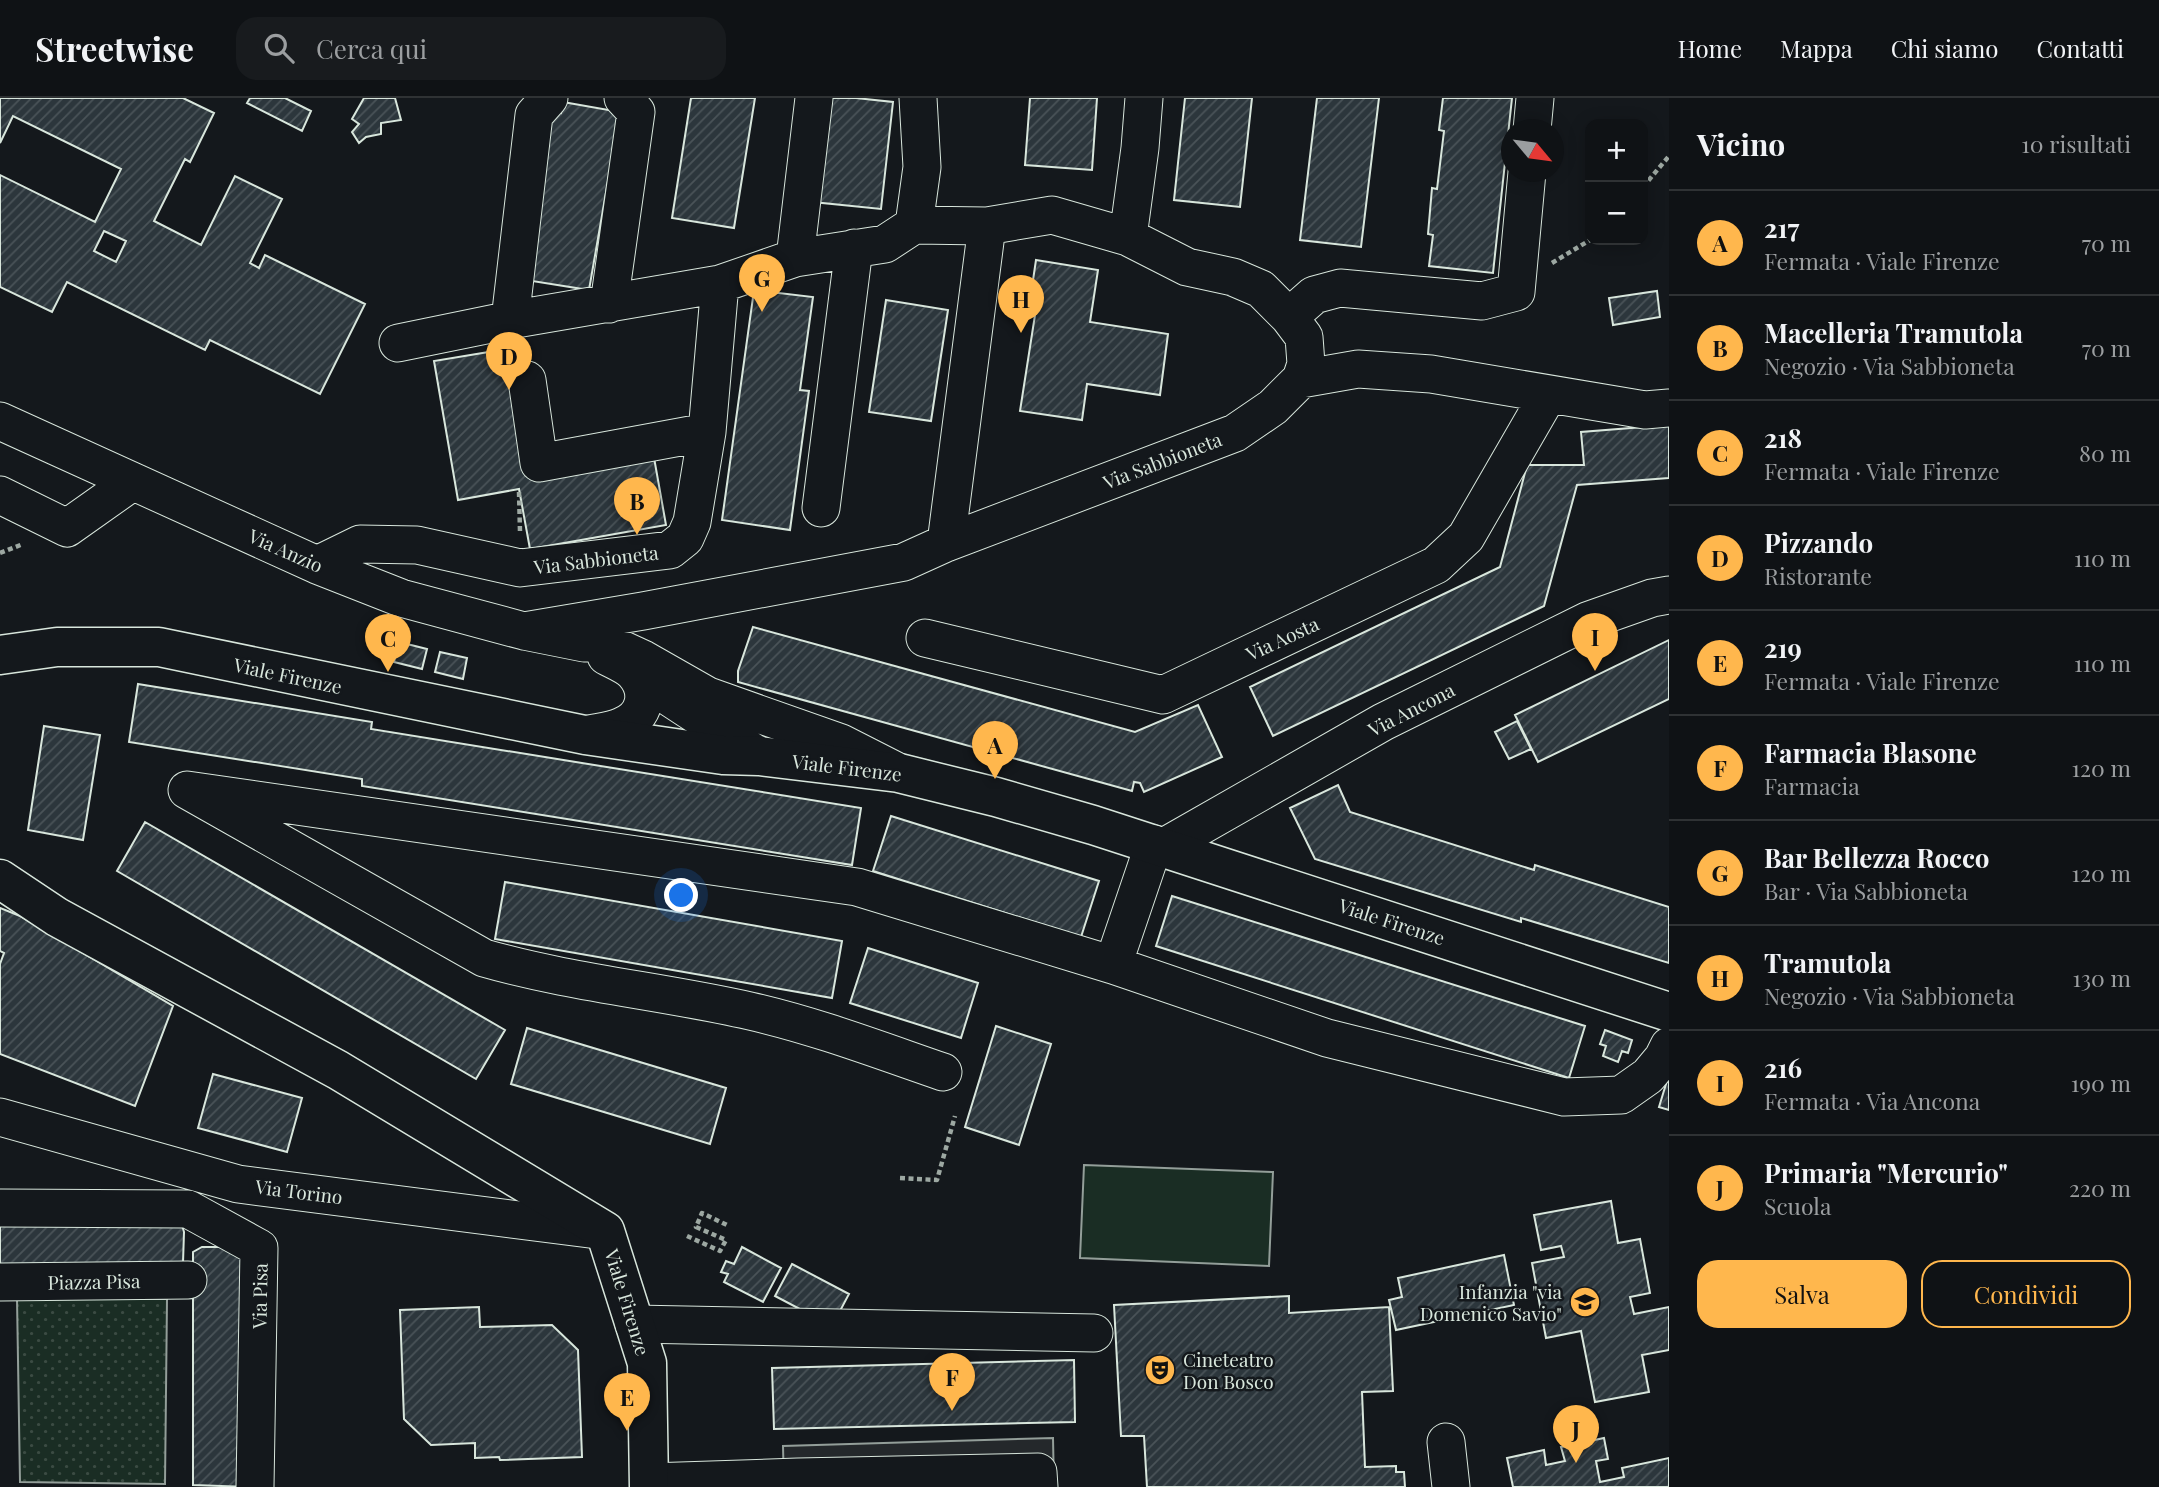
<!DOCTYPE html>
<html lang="it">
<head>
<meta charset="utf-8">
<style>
	body { margin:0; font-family:"Playfair Display",serif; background:#181b1e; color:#f1f3f6 }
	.controls { position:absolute; right:21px; top:21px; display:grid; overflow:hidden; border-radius:14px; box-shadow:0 4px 18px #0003 }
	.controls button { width:63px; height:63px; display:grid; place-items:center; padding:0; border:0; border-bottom:2px solid #2f3234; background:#0f1215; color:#f1f3f6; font:35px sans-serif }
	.compass { position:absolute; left:1501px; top:21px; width:63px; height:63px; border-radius:50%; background:#0f1215; box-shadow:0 4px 18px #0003; rotate:119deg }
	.you { position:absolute; left:682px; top:798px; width:24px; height:24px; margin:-18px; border:5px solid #fff; border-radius:50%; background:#1a73e8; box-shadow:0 0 0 10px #1a73e833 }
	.badge { display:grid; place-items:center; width:46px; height:46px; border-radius:50%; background:#ffb74d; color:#111; font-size:23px; font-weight:700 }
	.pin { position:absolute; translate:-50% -58px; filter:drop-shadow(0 2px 4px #0008) }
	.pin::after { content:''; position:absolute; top:37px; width:24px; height:21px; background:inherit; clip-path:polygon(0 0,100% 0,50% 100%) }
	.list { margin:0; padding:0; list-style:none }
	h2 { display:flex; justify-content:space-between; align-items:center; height:91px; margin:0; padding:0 28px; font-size:30px }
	h2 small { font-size:23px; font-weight:400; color:#9b9ea0 }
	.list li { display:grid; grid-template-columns:46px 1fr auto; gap:21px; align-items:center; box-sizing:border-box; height:105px; padding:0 28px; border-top:2px solid #2f3234 }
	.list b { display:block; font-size:26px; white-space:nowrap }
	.list p { margin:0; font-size:23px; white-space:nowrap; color:#9b9ea0 }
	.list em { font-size:23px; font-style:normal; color:#9b9ea0 }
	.actions { display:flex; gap:14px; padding:21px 28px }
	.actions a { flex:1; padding:16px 0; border:2px solid #ffb74d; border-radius:21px; text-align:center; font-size:24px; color:#ffb74d }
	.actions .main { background:#ffb74d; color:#111 }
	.icon { flex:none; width:38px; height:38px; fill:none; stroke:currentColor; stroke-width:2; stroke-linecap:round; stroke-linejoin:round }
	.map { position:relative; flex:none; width:1669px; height:1389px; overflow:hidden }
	header { display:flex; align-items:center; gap:42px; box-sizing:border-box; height:98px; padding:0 35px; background:#0f1215; border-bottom:2px solid #2f3234 }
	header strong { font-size:33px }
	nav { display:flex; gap:38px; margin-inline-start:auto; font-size:24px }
	.search { width:490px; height:63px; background:#181b1e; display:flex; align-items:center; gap:18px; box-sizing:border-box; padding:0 24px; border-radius:21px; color:#9b9ea0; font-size:26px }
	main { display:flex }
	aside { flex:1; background:#0f1215 }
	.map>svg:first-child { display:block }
	.park { fill:url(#park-dots); stroke:#939e99; stroke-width:2 }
	.garden { fill:#1a2d24; stroke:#939e99; stroke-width:2 }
	.parking { fill:#24282b; stroke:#939e99; stroke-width:2 }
	.building { fill:url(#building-hatch); stroke:#d8e6dc; stroke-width:2; fill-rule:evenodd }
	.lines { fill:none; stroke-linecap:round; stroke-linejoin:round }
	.minor-casing { stroke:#d8e6dc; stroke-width:39 }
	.major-casing { stroke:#d8e6dc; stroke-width:41 }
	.path { stroke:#9da8a2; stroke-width:4.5; stroke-dasharray:5 3.5; stroke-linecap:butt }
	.minor { stroke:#14181c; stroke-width:37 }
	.major { stroke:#14181c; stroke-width:38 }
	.labels { text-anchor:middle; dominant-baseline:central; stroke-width:5; stroke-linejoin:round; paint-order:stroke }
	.street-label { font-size:19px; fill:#d8e6dc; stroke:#14181c }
	.poi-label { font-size:19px; fill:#d8e6dc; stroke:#14181c; text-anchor:end }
</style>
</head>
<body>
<header>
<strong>Streetwise</strong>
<div class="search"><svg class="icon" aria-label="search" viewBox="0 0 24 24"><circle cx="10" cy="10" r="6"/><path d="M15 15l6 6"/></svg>Cerca qui</div>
<nav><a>Home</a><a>Mappa</a><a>Chi siamo</a><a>Contatti</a></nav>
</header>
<main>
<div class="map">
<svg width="1669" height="1389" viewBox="0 0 1669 1389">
	<defs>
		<pattern id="park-dots" width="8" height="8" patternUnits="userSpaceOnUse" patternTransform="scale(1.75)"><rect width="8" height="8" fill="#1a2d24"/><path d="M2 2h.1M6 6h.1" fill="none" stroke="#3b4b43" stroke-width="1.8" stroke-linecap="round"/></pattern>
		<pattern id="building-hatch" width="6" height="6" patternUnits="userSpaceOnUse" patternTransform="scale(1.75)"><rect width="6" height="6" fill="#2c363c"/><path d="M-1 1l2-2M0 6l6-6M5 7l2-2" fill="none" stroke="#4a5358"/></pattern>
	</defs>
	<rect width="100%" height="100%" fill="#14181c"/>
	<path class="park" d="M 17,1201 L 167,1201 L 165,1386 L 20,1384 Z"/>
	<path class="garden" d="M 1084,1067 L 1273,1074 L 1269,1168 L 1080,1160 Z"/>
	<path class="parking" d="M 1053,1340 L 1054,1389 L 784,1389 L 783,1348 Z"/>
	<path class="building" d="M 0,0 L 183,0 L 214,15 L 190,64 L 185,61 L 154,123 L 201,147 L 235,78 L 282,101 L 250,165 L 259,170 L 265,157 L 365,206 L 320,296 L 210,242 L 205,252 L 67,184 L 52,214 L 0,189 L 0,77 L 95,124 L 121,71 L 13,18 L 0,45 ZM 104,133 L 126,143 L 116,164 L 94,153 Z
		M 250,0 L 285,0 L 311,13 L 302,33 L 247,5 Z
		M 364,0 L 395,0 L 401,22 L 381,25 L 381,36 L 366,39 L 359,45 L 352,34 L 359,26 L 352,21 Z
		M 691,0 L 755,0 L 734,130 L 672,120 Z
		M 825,0 L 856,0 L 893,4 L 881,111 L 813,104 Z
		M 1030,0 L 1097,0 L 1092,72 L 1025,67 Z
		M 1185,0 L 1252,0 L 1240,109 L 1174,102 Z
		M 1317,0 L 1379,0 L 1361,149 L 1300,142 Z
		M 1443,0 L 1512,0 L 1493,175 L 1429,168 L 1433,137 L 1428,136 L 1432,90 L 1437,91 L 1444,33 L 1439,32 Z
		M 563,4 L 620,14 L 589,192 L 532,183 L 549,13 L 561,15 Z
		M 1036,162 L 1098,172 L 1090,224 L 1168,236 L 1160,297 L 1087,286 L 1082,322 L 1020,313 L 1035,217 L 1028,216 Z
		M 754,192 L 813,199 L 800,292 L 809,293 L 790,432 L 722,422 Z
		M 1657,193 L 1660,219 L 1613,227 L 1609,200 Z
		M 886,202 L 948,212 L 931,323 L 869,314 Z
		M 507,251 L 528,376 L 653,354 L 666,427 L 530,451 L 519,391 L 458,402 L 434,263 Z
		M 1669,327 L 1669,380 L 1577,387 L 1544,508 L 1273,638 L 1250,589 L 1500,469 L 1527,367 L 1584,367 L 1581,334 Z
		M 753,529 L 1135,634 L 1198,607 L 1222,659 L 1144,694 L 1140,685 L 1134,684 L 1132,693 L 738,584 L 738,573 Z
		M 1669,542 L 1669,601 L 1538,664 L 1515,617 Z
		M 399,544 L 427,551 L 422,571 L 394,564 Z
		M 440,554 L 467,560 L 463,581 L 435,574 Z
		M 138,586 L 372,624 L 371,631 L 861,710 L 852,767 L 362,688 L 362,681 L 129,644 Z
		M 1517,623 L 1531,651 L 1509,661 L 1495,634 Z
		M 44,628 L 100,637 L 83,742 L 28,732 Z
		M 1338,687 L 1350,714 L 1534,772 L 1535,767 L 1669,809 L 1669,865 L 1521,820 L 1521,824 L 1315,761 L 1290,710 Z
		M 891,718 L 1099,783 L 1081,839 L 873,773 Z
		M 145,724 L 505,932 L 476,981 L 117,773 Z
		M 505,784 L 842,843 L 832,900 L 495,841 Z
		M 1172,798 L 1585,928 L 1569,980 L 1156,848 Z
		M 0,810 L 20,818 L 173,908 L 135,1008 L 0,956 L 0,866 L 4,855 L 0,853 Z
		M 868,850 L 978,885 L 961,940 L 850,905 Z
		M 996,928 L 1051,946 L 1019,1047 L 965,1029 Z
		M 527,930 L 726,990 L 710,1046 L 511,986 Z
		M 1605,932 L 1632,942 L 1628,955 L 1622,953 L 1618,964 L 1603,958 L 1606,948 L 1600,946 Z
		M 213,976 L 302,1000 L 287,1054 L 198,1030 Z
		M 1669,976 L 1669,1012 L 1659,1009 Z
		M 1611,1103 L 1618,1145 L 1640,1141 L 1650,1195 L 1630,1199 L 1634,1216 L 1669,1209 L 1669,1252 L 1642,1257 L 1649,1294 L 1595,1304 L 1581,1233 L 1546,1240 L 1532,1165 L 1564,1159 L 1561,1148 L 1541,1152 L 1534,1117 Z
		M 0,1119 L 180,1120 L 184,1134 L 183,1165 L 0,1177 Z
		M 202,1149 L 239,1149 L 250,1152 L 249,1389 L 193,1387 L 193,1154 Z
		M 742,1149 L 781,1170 L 763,1204 L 724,1184 L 728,1176 L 721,1174 L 726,1163 L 734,1166 Z
		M 1504,1157 L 1514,1207 L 1396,1232 L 1389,1202 L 1402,1199 L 1398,1180 Z
		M 792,1166 L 849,1196 L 832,1228 L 775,1198 Z
		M 1289,1198 L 1289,1215 L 1389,1209 L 1393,1293 L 1362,1294 L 1365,1369 L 1396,1368 L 1396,1374 L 1404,1374 L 1405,1389 L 1147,1389 L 1144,1338 L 1121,1338 L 1114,1207 Z
		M 479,1209 L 480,1229 L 552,1227 L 578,1252 L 582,1359 L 500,1362 L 499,1359 L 475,1360 L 475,1345 L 431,1347 L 404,1321 L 400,1212 Z
		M 1074,1262 L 1075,1324 L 774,1331 L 772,1270 Z
		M 1604,1340 L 1608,1361 L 1596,1363 L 1600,1384 L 1624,1379 L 1622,1370 L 1669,1360 L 1669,1389 L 1513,1389 L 1507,1360 L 1544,1352 L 1546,1367 L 1565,1363 L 1561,1349 Z"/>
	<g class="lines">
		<g class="minor-casing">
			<path id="minor" d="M 1532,32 L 1535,0
				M 914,127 L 922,69 L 918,0
				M 1128,139 L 1140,50 L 1144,0
				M 795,160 L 814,0
				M 609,206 L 636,14 L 623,0
				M 1289,219 L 1314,197 L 1340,190 L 1482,203 L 1516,194 L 1527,74
				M 510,222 L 534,17 L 549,0
				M 398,245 L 510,222 L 720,186 L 795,160 L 885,146 L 914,127 L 987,128 L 1052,117 L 1128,139 L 1187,169 L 1233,179 L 1261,191 L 1289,219 L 1304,239 L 1306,266 L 1301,281 L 1273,309 L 1235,335 L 946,445 L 904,464 L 643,513 L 524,533
				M 1301,281 L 1358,271 L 1431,276 L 1645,312 L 1669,310
				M 527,282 L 539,365 L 707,334
				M 0,323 L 317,467 L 401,500 L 524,533 L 584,545 L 604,543 L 643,561 L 708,598 L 841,645 L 894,672
				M 0,397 L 67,430 L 132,384
				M 821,410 L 854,150
				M 946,445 L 987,128
				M 317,467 L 360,446 L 417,447 L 520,470 L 670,452 L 685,440 L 692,424 L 707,334 L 720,186
				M 925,540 L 1163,597 L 1436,467 L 1466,439 L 1548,297
				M 666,597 L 759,658
				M 585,637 C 597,634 611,633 622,628 C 645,619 651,594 634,575 C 628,568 615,563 606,558
				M 1164,749 L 1383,624 L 1587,523 L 1652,500 L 1669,497
				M 1113,867 L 1154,746
				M 943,974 C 879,952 816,928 750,913 C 662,893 571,885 484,860 L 187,692 L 857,789 L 1113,867 L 1327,940 L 1564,999 L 1621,997 L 1648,978 L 1663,960 L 1669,948
				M 0,1019 L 238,1086 L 605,1133
				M 0,1110 L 188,1111 L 259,1150 L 255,1389
				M 0,1184 L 188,1182
				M 634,1226 L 1094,1235
				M 1446,1344 L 1451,1389
				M 649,1384 L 798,1379
				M 798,1389 L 798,1379 L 1038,1374 L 1039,1389"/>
		</g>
		<g class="major-casing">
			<path id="major" d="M 0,557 L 57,549 L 159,549 L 585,637 L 723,657 L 759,658 L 899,675 L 996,699 L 1093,727 L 1669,914
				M 0,781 L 57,819 L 338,972 L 605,1133 L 647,1265 L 649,1389"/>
		</g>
		<path class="path" d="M 1643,89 L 1669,58
			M 1552,165 L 1590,142
			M 519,394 L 520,434
			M 0,455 L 23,446
			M 900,1080 L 937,1082 L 955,1018
			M 687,1138 L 720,1153 L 726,1142 L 696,1129 L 702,1115 L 729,1128"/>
		<use href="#minor" class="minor"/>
		<use href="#major" class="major"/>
	</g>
	<defs>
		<g id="school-disc" transform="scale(1.575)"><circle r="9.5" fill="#ffb74d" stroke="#14181c"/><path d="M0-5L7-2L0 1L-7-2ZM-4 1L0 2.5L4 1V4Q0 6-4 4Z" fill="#111"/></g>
		<g id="theatre-disc" transform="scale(1.575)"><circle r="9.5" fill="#ffb74d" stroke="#14181c"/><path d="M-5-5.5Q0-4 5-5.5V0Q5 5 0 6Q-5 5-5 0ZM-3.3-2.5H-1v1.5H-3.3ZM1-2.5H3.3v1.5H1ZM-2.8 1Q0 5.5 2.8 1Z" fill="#111"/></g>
	</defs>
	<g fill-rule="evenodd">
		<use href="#school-disc" x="1585" y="1204"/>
		<use href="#theatre-disc" x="1160" y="1272"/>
	</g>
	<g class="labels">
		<g class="street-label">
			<text transform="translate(1162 362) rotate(-21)">Via Sabbioneta</text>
			<text transform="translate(286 452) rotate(24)">Via Anzio</text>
			<text transform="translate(596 461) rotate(-7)">Via Sabbioneta</text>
			<text transform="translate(1282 540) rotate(-25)">Via Aosta</text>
			<text transform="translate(288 577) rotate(12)">Viale Firenze</text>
			<text transform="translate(1411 611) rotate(-27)">Via Ancona</text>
			<text transform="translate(847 669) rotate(7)">Viale Firenze</text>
			<text transform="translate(1392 823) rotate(18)">Viale Firenze</text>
			<text transform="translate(299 1093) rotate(7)">Via Torino</text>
			<text transform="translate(94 1183) rotate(-1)">Piazza Pisa</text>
			<text transform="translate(259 1198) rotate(-89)">Via Pisa</text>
			<text transform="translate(628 1204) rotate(73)">Viale Firenze</text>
		</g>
		<g class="poi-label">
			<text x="1562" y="1193">Infanzia "via<tspan x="1562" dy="22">Domenico Savio"</tspan></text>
			<text x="1183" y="1261" text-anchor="start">Cineteatro<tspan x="1183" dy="22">Don Bosco</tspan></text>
		</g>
	</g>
</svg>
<div class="controls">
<button>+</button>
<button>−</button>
</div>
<svg class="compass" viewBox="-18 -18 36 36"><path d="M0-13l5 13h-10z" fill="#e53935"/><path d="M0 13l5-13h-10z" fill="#9b9ea0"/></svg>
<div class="you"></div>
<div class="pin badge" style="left:995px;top:681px">A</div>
<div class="pin badge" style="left:637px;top:437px">B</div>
<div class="pin badge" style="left:388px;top:574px">C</div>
<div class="pin badge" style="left:509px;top:292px">D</div>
<div class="pin badge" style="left:627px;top:1333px">E</div>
<div class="pin badge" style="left:952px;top:1313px">F</div>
<div class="pin badge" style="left:762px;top:214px">G</div>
<div class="pin badge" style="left:1021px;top:235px">H</div>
<div class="pin badge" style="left:1595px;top:573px">I</div>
<div class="pin badge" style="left:1576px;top:1365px">J</div>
</div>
<aside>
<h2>Vicino<small>10 risultati</small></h2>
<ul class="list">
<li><span class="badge">A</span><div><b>217</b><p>Fermata · Viale Firenze</p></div><em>70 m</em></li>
<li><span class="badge">B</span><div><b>Macelleria Tramutola</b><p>Negozio · Via Sabbioneta</p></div><em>70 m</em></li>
<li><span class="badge">C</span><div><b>218</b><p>Fermata · Viale Firenze</p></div><em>80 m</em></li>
<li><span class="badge">D</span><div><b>Pizzando</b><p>Ristorante</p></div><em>110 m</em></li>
<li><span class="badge">E</span><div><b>219</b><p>Fermata · Viale Firenze</p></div><em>110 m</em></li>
<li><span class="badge">F</span><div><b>Farmacia Blasone</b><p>Farmacia</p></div><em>120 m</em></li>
<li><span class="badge">G</span><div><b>Bar Bellezza Rocco</b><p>Bar · Via Sabbioneta</p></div><em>120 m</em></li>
<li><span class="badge">H</span><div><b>Tramutola</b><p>Negozio · Via Sabbioneta</p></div><em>130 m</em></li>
<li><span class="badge">I</span><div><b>216</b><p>Fermata · Via Ancona</p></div><em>190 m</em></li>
<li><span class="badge">J</span><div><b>Primaria &quot;Mercurio&quot;</b><p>Scuola</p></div><em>220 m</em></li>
</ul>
<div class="actions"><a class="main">Salva</a><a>Condividi</a></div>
</aside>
</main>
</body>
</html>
